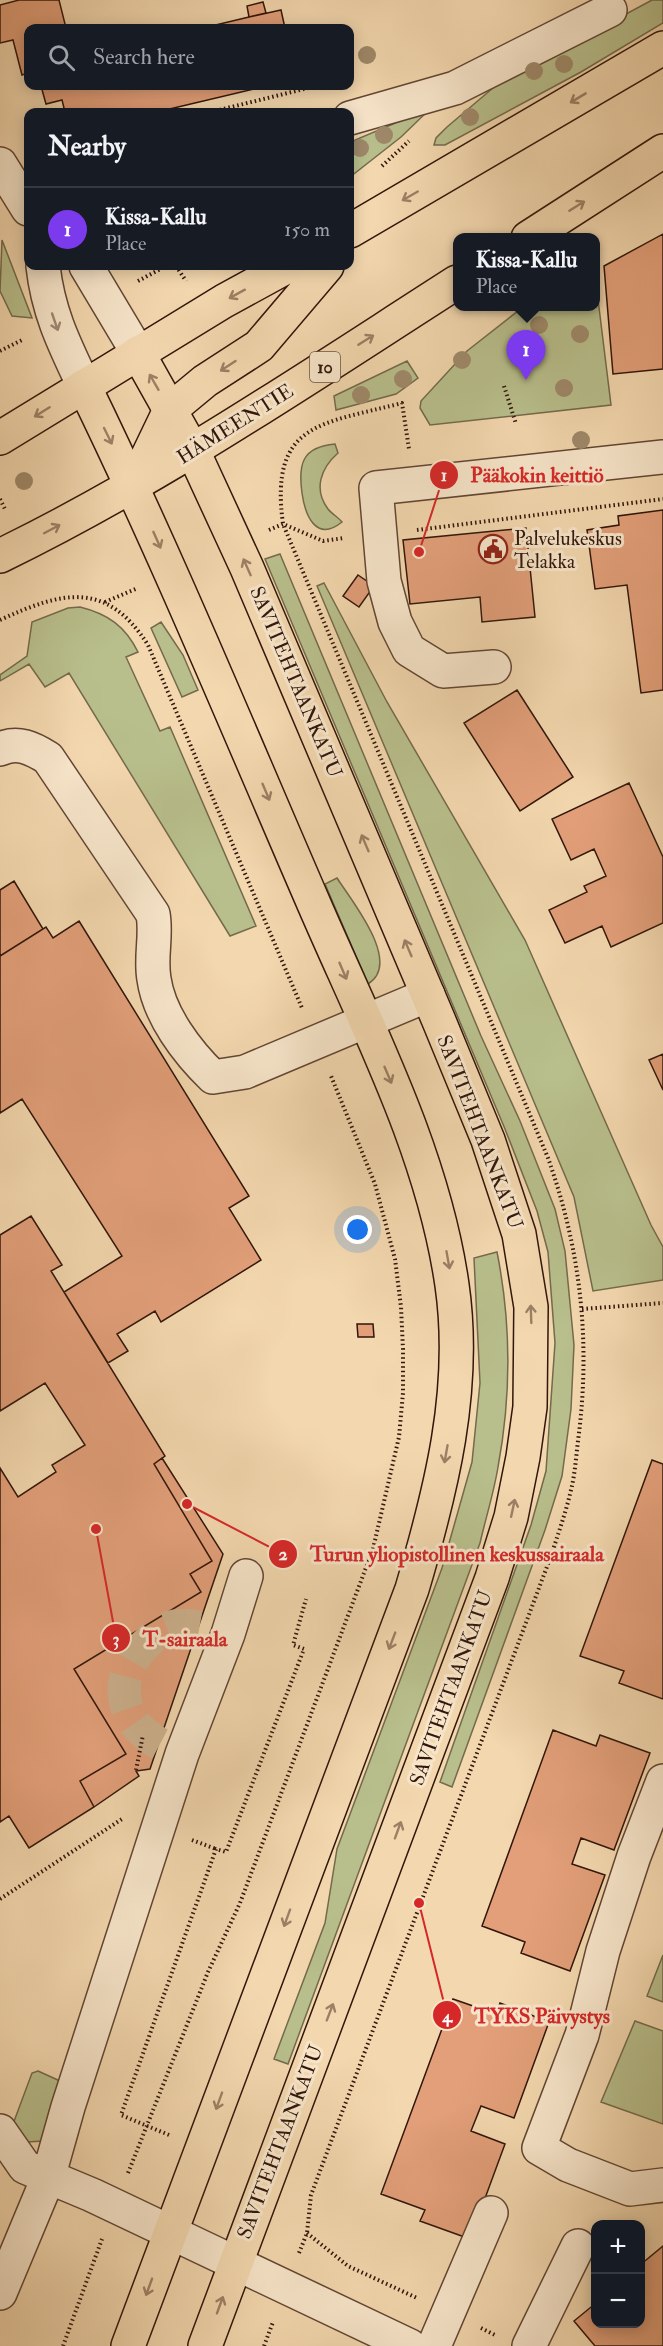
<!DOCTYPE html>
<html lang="en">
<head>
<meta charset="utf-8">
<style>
	body { margin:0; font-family:"IM FELL Double Pica",serif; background:#242831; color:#f1f3f6 }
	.controls { position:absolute; right:18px; bottom:18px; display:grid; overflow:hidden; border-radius:12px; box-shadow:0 3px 15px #0003 }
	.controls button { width:54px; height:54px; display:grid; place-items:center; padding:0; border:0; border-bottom:2px solid #363941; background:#171b24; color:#f1f3f6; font:30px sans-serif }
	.you { position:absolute; left:358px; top:1230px; width:21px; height:21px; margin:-15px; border:4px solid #fff; border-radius:50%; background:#1a73e8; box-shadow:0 0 0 9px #1a73e833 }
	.badge { display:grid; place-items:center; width:39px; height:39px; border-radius:50%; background:#7c3aed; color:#fff; font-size:20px; font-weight:700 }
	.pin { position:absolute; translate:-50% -50px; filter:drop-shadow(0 2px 3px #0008) }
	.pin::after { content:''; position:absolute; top:32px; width:21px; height:18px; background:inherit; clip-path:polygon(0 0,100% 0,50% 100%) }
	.popup { position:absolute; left:453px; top:233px; width:147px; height:78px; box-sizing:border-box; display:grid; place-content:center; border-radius:12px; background:#171b24; filter:drop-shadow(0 2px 4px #0005); font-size:20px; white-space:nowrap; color:#9ea1a6 }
	.popup b { font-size:22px; color:#f1f3f6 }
	.popup::after { content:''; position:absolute; left:50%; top:100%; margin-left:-12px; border:12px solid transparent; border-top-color:#171b24 }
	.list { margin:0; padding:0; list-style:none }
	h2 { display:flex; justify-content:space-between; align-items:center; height:78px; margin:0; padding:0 24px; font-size:26px }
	h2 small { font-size:20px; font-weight:400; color:#9ea1a6 }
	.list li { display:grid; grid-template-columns:39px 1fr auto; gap:18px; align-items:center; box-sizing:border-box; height:84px; padding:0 24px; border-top:2px solid #363941 }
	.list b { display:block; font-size:22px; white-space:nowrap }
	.list p { margin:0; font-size:20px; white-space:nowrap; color:#9ea1a6 }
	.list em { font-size:20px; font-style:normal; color:#9ea1a6 }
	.icon { flex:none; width:33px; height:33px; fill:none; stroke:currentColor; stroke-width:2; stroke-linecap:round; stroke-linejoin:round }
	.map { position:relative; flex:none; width:663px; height:2346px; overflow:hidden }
	.search { position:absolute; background:#171b24; box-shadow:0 3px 15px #0003; left:24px; top:24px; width:330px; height:66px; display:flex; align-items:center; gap:15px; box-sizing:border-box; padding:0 21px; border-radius:12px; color:#9ea1a6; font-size:22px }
	.panel { position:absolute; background:#171b24; box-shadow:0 3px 15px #0003; left:24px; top:108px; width:330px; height:162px; border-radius:12px }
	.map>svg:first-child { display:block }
	.green { fill:#b8bf8c; stroke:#746a4c; stroke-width:1.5 }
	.building { fill:#e29f79; stroke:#31160b; stroke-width:1.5 }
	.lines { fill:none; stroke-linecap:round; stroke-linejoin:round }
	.minor-tunnel { stroke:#ccb08d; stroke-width:33; stroke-dasharray:33 16; stroke-linecap:butt }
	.minor-casing { stroke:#624634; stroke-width:36 }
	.major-casing { stroke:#31160b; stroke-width:36 }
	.highway-casing { stroke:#31160b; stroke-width:36 }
	.path { stroke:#31160b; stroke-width:4; stroke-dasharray:1.5 3; stroke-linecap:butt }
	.minor { stroke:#f7e5ca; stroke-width:33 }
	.major { stroke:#f3d7ae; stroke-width:33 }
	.highway { stroke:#f3d7ae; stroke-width:33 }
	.tree { fill:#9f896a }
	.oneway { stroke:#9c8065 }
	.oneway2 { stroke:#9e8874 }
	.labels { text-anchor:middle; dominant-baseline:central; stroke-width:6; stroke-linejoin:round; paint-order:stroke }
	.shield { fill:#f7e5ca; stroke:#6c5444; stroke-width:1.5 }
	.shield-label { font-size:18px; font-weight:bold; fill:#31160b }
	.street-label { font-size:20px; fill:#31160b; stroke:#f7e5ca }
	.poi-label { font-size:20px; fill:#31160b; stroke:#f7e5ca; text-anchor:start }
	.leader { fill:none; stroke:#d62828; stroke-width:2 }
	.callout-dot { fill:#d62828; stroke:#f7e5ca; stroke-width:2 }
	.mark-label { font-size:18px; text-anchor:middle; font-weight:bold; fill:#fff }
	.callout-label { font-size:21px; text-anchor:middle; font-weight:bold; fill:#d62828; stroke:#f7e5ca; stroke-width:6; stroke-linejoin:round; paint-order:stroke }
</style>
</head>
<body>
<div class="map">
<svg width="663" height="2346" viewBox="0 0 663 2346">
	<rect width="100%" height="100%" fill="#f3d7ae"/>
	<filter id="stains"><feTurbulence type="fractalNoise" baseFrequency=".00333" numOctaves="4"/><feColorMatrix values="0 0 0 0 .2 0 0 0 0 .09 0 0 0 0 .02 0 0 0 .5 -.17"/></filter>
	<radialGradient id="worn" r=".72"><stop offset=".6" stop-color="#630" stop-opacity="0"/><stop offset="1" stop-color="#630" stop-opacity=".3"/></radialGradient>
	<path class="green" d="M 652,0 L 663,0 L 663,23 L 581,72 L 445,145 L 434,145 L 436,138 L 447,127 L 500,82 Z
		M 431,108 L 401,137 L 350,177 L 350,148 L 355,140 Z
		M 2,240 L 32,318 L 12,316 L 0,291 Z
		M 595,275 L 611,405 L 430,425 L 420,408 L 421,401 L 467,351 L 523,307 L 595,306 Z
		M 407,361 L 418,378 L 396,394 L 336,410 L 334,396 Z
		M 335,444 L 338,453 C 321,468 313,489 328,509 C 332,514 338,517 342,522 C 316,543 305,515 302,493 C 298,464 302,447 335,444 Z
		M 280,554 L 481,1036 L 520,1121 L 555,1209 L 565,1251 L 574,1345 L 571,1409 L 562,1476 L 545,1530 L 452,1787 L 440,1782 L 531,1525 L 546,1471 L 555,1343 L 548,1252 L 537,1211 L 505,1129 L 265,559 Z
		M 324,583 L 387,702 L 525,940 L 651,1225 L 663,1247 L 663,1280 L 593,1291 L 574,1197 L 317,586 Z
		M 80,607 C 108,614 125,626 138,652 L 126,657 L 160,731 L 170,727 L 256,926 L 230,936 L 69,673 L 45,687 L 29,664 L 0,681 L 0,675 L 27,656 L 32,622 L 68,608 Z
		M 161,622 L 183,655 L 198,690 L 182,697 L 151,628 Z
		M 337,878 C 351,900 403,963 368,984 L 325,884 Z
		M 497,1252 C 511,1322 511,1397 498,1467 C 494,1492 486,1517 480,1543 L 288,2064 L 274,2059 L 325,1923 L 337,1849 L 442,1568 L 472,1462 L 480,1383 L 474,1258 Z
		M 663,1955 L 663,2002 L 647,1996 Z
		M 635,2021 L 663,2031 L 663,2124 L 601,2102 Z
		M 38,2071 L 60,2081 L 43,2141 L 27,2142 L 13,2124 L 32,2073 Z"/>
	<path class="building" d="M 19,0 L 59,0 L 66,28 L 28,28 L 28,73 L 22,75 L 13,40 L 0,43 L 0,5 Z
		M 263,2 L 266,13 L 249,17 L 247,6 Z
		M 281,10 L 285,28 L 203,28 L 249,17 Z
		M 41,86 L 267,86 L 157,112 L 65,112 L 62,100 L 46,104 Z
		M 663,234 L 663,369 L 613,374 L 604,266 Z
		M 663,510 L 663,690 L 641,693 L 627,585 L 595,589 L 587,530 L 619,525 L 618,516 Z
		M 526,528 L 535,617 L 482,622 L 480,597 L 410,604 L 403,540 Z
		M 358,575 L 374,586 L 359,607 L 343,596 Z
		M 517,690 L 573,777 L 520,811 L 464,723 Z
		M 629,783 L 663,857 L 663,923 L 611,947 L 602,926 L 565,943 L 549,910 L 587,892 L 584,886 L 606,876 L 594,849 L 571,860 L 552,819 Z
		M 14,881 L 43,929 L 0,956 L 0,890 Z
		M 79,921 L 249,1196 L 229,1208 L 261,1260 L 161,1322 L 155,1311 L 117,1334 L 128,1351 L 108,1363 L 64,1292 L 122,1256 L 22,1099 L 0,1113 L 0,956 L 46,927 L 53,938 Z
		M 663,1054 L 663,1090 L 649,1060 Z
		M 31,1216 L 62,1265 L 51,1271 L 165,1456 L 154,1464 L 212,1561 L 190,1574 L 201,1592 L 74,1669 L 126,1754 L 80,1781 L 94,1807 L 29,1848 L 9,1816 L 0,1822 L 0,1468 L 18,1497 L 56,1472 L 52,1465 L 85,1445 L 45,1383 L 0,1411 L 0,1235 Z
		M 357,1324 L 373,1324 L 374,1337 L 358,1337 Z
		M 162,1458 L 223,1554 L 150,1769 L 136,1771 L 139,1776 L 94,1807 L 80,1781 L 126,1754 L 74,1669 L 201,1592 L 190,1574 L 212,1561 L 154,1464 Z
		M 652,1460 L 663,1464 L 663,1699 L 619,1683 L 624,1671 L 580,1656 Z
		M 553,1730 L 596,1746 L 600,1735 L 650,1753 L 614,1850 L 581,1838 L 572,1864 L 605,1875 L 570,1971 L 521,1953 L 525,1942 L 482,1926 Z
		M 453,1999 L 496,2014 L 500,2003 L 549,2022 L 514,2118 L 481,2106 L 471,2131 L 505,2144 L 470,2239 L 420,2221 L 425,2210 L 381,2194 Z
		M 663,2246 L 663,2346 L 595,2346 L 574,2321 L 596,2303 L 596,2324 L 640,2324 L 640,2265 Z"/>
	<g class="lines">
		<path class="minor-tunnel" d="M 160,1744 C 118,1722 112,1675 147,1643 C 152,1638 158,1632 165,1629 C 184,1620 209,1629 228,1634"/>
		<g class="minor-casing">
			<path id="minor" d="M 350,118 L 455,88 L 610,10
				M 0,164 L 28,209
				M 43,266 C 48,312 64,344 84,386
				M 86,266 L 138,353
				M 494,667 L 443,671 L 409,650 L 395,622 L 384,581 L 376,488 L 663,457
				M 0,749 C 18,741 32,748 48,758 L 153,914 C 157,936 150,957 154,979 C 159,1015 187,1052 213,1077 L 245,1072 L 428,995
				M 663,1781 L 634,1856 L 603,1951 L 582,2035 L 539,2148 L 568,2165 L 630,2189 L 663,2185
				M 0,2131 L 25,2167 L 92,2195 L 410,2346
				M 0,2293 L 48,2178 L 68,2107 L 182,1754 L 228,1634 L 246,1576
				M 434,2346 L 491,2213
				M 529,2346 L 578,2246"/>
		</g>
		<g class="major-casing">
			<path id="major" d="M 138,353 L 193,451 L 247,568 L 439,1021 L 488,1140 L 519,1234 L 531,1307 L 530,1407 L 523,1457 L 511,1517 L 492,1578 L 205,2346
				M 84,386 C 167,556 239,731 314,904 C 367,1027 433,1152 452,1285 C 467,1389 441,1491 412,1589 L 128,2346"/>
		</g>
		<g class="highway-casing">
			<path id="highway" d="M 350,231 L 663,48
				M 528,238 L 663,151
				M 0,438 L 224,301 L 288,266
				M 133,487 L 170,410 L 205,381 L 259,346 L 327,266
				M 0,556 C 160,478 307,378 457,282"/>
		</g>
		<path class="path" d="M 117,26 L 121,28
			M 211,112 L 316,86
			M 382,166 L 409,141
			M 176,266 L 186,281
			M 138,281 L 166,266
			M 0,351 L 24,339
			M 504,386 L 516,424
			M 0,499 L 5,509
			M 269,530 L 283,524 L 323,541 L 344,538
			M 417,530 L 663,499
			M 105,602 L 138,588
			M 0,620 C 61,592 106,579 148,645 L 302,1008
			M 582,1309 L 663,1303
			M 136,1770 L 143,1735
			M 192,1840 L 216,1849
			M 0,1899 L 122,1819
			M 169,2135 L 121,2115 L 216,1849 L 226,1852 L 304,1649 L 293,1645 L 306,1599
			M 128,2173 L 208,1972 L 240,1903 L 373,1549 L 399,1437 L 403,1393 L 403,1349 L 401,1307 L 395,1259 L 375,1184 L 331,1076
			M 307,2233 L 348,2266 L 417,2298
			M 299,2253 L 307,2233 L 311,2195 L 551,1556 C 558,1534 566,1512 571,1490 C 575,1474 576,1457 578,1441 C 591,1343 581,1251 548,1158 L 283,524 C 269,422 322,424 402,403 L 409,449
			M 481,2328 L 495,2335
			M 63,2346 L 102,2239
			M 264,2346 L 273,2322"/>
		<use href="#minor" class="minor"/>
		<use href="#major" class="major"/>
		<use href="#highway" class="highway"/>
	</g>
	<g class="tree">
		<circle cx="367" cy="55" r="9"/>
		<circle cx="564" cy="64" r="9"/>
		<circle cx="534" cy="71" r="9"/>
		<circle cx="470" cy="117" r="9"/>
		<circle cx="384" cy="135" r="9"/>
		<circle cx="360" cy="148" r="9"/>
		<circle cx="539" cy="325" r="9"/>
		<circle cx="580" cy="334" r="9"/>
		<circle cx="462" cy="360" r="9"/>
		<circle cx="403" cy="379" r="9"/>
		<circle cx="564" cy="388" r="9"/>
		<circle cx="361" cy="395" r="9"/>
		<circle cx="581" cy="440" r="9"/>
		<circle cx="24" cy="481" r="9"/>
	</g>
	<defs><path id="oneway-shaft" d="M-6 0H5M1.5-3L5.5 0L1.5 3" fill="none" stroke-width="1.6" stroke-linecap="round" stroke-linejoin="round" transform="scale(1.5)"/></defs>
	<g class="oneway">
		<use href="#oneway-shaft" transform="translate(578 98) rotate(149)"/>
		<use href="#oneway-shaft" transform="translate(410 196) rotate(150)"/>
		<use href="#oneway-shaft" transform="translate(577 206) rotate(-32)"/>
		<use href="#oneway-shaft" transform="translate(237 294) rotate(151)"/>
		<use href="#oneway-shaft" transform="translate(366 340) rotate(-32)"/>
		<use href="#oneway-shaft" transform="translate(228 366) rotate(147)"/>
		<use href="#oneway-shaft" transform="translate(154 382) rotate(-120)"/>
		<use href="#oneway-shaft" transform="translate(42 412) rotate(148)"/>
		<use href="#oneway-shaft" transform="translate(108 436) rotate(64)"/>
		<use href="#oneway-shaft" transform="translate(52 529) rotate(-28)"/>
		<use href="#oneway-shaft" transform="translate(157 540) rotate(66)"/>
		<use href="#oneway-shaft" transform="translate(247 567) rotate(-114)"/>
		<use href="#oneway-shaft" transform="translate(266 792) rotate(67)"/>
		<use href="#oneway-shaft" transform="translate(365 843) rotate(-113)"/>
		<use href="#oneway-shaft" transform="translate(408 948) rotate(-113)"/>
		<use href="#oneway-shaft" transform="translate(343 971) rotate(67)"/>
		<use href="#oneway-shaft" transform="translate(388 1075) rotate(67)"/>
		<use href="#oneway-shaft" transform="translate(448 1260) rotate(80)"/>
		<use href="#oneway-shaft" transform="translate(531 1314) rotate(-92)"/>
		<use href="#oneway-shaft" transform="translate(446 1454) rotate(100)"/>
		<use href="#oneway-shaft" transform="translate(513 1508) rotate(-78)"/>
		<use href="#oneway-shaft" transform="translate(392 1641) rotate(111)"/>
		<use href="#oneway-shaft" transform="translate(398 1830) rotate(-70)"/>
		<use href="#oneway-shaft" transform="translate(287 1918) rotate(110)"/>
		<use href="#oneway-shaft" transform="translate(330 2012) rotate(-69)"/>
		<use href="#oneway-shaft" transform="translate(219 2101) rotate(110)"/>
		<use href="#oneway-shaft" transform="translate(149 2287) rotate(110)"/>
		<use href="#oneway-shaft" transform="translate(220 2305) rotate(-70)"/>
	</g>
	<use class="oneway2" href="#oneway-shaft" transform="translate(55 322) rotate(71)"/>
	<defs>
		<g id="civic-ring" transform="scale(1.5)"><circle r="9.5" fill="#f7e5ca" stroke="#8f2418" stroke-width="1.5"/><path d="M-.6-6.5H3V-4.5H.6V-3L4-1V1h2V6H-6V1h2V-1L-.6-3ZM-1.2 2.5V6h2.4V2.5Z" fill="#8f2418"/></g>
	</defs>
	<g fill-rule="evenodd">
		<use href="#civic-ring" x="493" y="549"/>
	</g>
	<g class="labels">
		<rect class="shield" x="310" y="352" width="30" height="30" rx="4.5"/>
		<g class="shield-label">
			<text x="325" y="367">10</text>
		</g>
		<g class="street-label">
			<text transform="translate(235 424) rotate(-32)">HÄMEENTIE</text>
			<text transform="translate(296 682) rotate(67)">SAVITEHTAANKATU</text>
			<text transform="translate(480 1132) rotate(69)">SAVITEHTAANKATU</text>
			<text transform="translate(451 1688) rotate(-70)">SAVITEHTAANKATU</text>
			<text transform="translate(280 2142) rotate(-69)">SAVITEHTAANKATU</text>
		</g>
		<g class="poi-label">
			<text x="514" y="538">Palvelukeskus<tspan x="514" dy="23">Telakka</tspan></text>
		</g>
	</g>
	<path class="leader" d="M419 552L444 475M187 1504L283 1554M96 1529L116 1638M419 1903L447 2015"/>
	<g class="callout-dot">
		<circle cx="419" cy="552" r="6"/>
		<circle cx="187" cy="1504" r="6"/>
		<circle cx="96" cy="1529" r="6"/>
		<circle cx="419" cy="1903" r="6"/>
		<circle cx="444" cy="475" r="15"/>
		<circle cx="283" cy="1554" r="15"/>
		<circle cx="116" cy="1638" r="15"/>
		<circle cx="447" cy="2015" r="15"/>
	</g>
	<g class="mark-label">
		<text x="444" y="481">1</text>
		<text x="283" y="1560">2</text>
		<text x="116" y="1645">3</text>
		<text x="447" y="2022">4</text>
	</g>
	<g class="callout-label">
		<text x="537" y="482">Pääkokin keittiö</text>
		<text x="457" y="1561">Turun yliopistollinen keskussairaala</text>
		<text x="185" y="1646">T-sairaala</text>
		<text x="542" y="2023">TYKS Päivystys</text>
	</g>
	<rect width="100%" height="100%" filter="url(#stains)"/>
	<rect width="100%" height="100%" fill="url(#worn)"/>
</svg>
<div class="controls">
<button>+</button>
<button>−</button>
</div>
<div class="you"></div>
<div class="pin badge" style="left:526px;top:380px">1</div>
<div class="popup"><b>Kissa-Kallu</b>Place</div>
<div class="search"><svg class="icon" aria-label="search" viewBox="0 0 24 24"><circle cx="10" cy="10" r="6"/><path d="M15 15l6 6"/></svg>Search here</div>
<section class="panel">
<h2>Nearby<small></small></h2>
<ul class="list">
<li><span class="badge">1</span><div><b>Kissa-Kallu</b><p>Place</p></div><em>150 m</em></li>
</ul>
</section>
</div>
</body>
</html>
